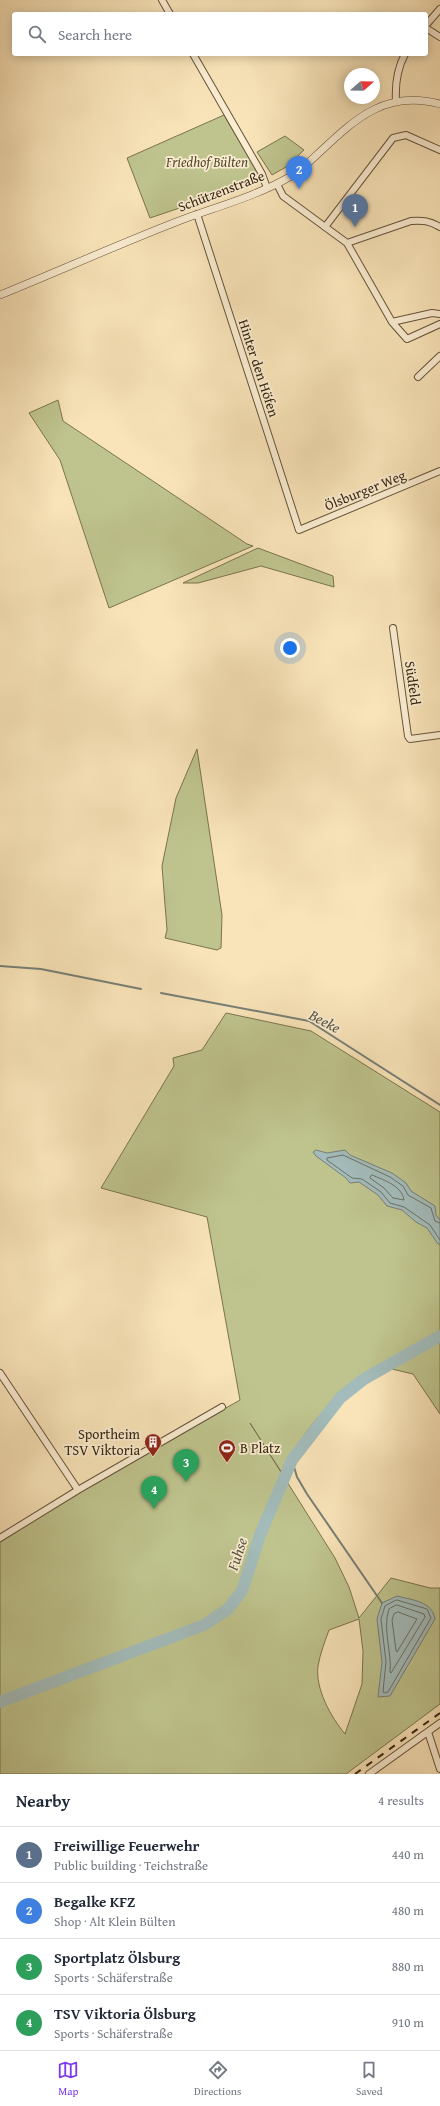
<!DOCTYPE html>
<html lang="en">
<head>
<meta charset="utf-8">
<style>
	body { margin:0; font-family:"Gentium Book Plus",serif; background:#f6f6f7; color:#1f2937 }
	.compass { position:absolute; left:344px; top:68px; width:36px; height:36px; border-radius:50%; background:#fff; box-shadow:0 2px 10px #0003; rotate:70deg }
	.you { position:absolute; left:290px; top:648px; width:14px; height:14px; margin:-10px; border:3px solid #fff; border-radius:50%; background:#1a73e8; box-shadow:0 0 0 6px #1a73e833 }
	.badge { display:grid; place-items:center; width:26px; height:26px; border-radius:50%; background:#7c3aed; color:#fff; font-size:13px; font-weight:700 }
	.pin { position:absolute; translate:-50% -33px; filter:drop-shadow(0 1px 2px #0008) }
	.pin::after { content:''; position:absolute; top:21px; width:14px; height:12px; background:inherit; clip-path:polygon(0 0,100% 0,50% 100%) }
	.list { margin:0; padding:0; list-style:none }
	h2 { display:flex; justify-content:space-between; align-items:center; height:52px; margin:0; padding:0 16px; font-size:17px }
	h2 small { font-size:13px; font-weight:400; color:#747a83 }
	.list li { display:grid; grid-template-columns:26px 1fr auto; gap:12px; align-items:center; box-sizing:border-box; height:56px; padding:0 16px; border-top:1px solid #e0e1e3 }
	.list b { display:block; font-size:15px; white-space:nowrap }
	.list p { margin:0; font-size:13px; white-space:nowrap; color:#747a83 }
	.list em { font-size:13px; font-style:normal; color:#747a83 }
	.icon { flex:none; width:22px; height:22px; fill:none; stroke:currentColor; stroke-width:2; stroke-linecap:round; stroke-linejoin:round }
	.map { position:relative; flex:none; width:440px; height:1774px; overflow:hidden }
	.search { position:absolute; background:#fff; box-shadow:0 2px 10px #0003; left:12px; right:12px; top:12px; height:44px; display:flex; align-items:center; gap:10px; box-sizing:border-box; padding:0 14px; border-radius:4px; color:#747a83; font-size:15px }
	.sheet { height:276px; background:#fff }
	nav { display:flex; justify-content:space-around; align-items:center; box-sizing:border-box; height:56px; border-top:1px solid #e0e1e3; background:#fff; font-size:11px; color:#747a83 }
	nav a { display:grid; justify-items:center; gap:2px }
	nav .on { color:#7c3aed }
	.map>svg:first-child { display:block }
	.green { fill:#bfc48e; stroke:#7a744e; fill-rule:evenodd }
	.water { fill:#a3bcbb; stroke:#777f76 }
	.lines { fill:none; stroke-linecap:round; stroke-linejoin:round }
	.shore { stroke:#6c7064; stroke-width:1 }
	.stream { stroke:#777f76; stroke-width:2 }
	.river { stroke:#a3bcbb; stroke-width:12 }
	.minor-casing { stroke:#655439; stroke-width:8 }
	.tertiary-casing { stroke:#655439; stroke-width:8 }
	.minor { stroke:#fbedd2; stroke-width:6 }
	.tertiary { stroke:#fbedd2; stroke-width:7 }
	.rail { stroke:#34240e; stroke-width:2; stroke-dasharray:7 7; stroke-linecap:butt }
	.labels { text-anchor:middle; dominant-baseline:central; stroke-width:3.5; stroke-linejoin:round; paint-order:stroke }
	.park-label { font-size:14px; font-style:italic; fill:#574c2e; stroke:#fbedd2 }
	.street-label { font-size:14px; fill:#34240e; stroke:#fbedd2 }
	.poi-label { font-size:14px; fill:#34240e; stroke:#fbedd2; text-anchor:end }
	.water-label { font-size:15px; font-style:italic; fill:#555242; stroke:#fbedd2 }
</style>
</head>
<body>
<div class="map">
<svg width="440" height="1774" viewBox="0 0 440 1774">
	<rect width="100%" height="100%" fill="#f9e4b9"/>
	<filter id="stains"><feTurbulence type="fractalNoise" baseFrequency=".005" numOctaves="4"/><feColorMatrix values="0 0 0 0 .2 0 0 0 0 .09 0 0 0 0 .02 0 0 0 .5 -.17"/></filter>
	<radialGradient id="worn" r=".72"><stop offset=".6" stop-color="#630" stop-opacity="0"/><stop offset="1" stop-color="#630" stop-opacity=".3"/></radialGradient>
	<path class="green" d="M 224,115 L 262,180 L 150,218 L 127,158 Z
		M 285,136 L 304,150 L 286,167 L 272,175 L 257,152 Z
		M 58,400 L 63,421 L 247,544 L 253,546 L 109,608 L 60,460 L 29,413 Z
		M 258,548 L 333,576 L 334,587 L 261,566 L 198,583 L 183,583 Z
		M 197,749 L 222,915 L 221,948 L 217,950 L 165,938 L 167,930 L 162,866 L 176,798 Z
		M 226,1013 L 311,1031 L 440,1112 L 440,1414 L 413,1374 L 379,1366 C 337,1389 303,1430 282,1473 L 250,1423 L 335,1558 L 349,1587 L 359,1618 L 391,1578 L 430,1588 L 440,1588 L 440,1704 L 346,1774 L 0,1774 L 0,1542 L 79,1491 L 240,1400 L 207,1217 L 101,1188 L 174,1066 L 173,1058 L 202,1050 ZM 359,1619 L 363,1651 L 362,1684 L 345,1734 C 331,1717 315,1689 318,1666 C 320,1654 325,1641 329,1630 Z"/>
	<path class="water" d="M 316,1150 L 327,1153 L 345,1150 L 350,1155 L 392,1173 L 406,1183 L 411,1191 L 435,1206 L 436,1215 L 440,1220 L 440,1244 L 438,1244 L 427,1228 L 416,1222 L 402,1210 L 387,1206 L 378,1195 L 359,1182 L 350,1183 L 346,1178 L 316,1156 L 313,1152 Z
		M 397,1596 C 412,1600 432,1601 435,1619 L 390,1696 L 378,1697 L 382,1662 L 377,1619 L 382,1603 Z"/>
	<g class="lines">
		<path class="shore" d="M 372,1175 C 384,1180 402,1186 404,1200 L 393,1198 L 384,1188 L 370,1178 Z
			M 440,1223 L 435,1221 L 431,1208 L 408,1195 L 403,1186 L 390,1177 L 343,1155 L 327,1158 L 327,1160 L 352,1178 L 362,1179 L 381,1192 L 390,1203 L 404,1207 L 430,1225 L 440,1240
			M 397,1600 L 427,1609 L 431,1618 L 388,1692 L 384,1693 L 383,1691 L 386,1662 L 381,1619 L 385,1606 Z
			M 397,1605 L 424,1614 L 425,1617 L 391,1673 L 390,1672 C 392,1651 382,1629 389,1609 Z
			M 398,1612 L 417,1619 L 397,1652 L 396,1650 L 392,1620 L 394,1614 Z"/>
		<path class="stream" d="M 0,966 L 41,969 L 141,989
			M 161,993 L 309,1021 L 440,1105
			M 292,1460 L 297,1477 L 307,1494 L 382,1603"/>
		<path class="river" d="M 0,1702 L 204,1625 L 228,1609 L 242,1591 L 260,1535 L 292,1460 L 340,1398 L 364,1379 L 440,1336"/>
		<g class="minor-casing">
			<path id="minor" d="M 162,0 L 170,14
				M 426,25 L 440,9
				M 426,28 L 440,37
				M 193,54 L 262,174 L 267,188
				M 396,101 C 395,84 397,69 405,54
				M 277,184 L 283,196 L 347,243 L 392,322 L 432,313 L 440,314
				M 197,214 L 299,530 L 440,471
				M 325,227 L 393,138 L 406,135 L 440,150
				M 347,243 L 411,221 C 423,220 430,221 440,227
				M 392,322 L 407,339 L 440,324
				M 418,377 L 440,356
				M 393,628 L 408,736 L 410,739 L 440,735
				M 0,1373 L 78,1490
				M 0,1538 L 78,1490 L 222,1407
				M 428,1732 L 440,1769
				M 369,1774 L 440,1723"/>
		</g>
		<g class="tertiary-casing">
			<path id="tertiary" d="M 0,295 C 59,271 117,245 176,222 C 212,208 258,196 291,176 C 302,170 311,160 321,151 C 357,117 387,90 440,104"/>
		</g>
		<use href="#minor" class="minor"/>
		<use href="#tertiary" class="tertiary"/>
		<path class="rail" d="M 355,1774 L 440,1713"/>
	</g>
	<defs>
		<g id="building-pin" transform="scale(0.9)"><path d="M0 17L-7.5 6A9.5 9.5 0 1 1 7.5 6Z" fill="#8f2418" stroke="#fbedd2"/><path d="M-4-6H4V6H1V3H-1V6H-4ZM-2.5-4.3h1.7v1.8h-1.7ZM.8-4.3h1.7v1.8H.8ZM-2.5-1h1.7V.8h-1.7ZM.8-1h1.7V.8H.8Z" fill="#fff"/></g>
		<g id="stadium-pin" transform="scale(0.9)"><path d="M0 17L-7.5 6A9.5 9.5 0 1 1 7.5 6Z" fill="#8f2418" stroke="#fbedd2"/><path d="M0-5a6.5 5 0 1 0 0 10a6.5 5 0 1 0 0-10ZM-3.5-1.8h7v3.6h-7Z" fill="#fff"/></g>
	</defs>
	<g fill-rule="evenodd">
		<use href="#building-pin" x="153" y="1442"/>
		<use href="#stadium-pin" x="227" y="1448"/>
	</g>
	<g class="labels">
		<g class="park-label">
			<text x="207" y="162">Friedhof Bülten</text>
		</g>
		<g class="street-label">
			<text transform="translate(221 191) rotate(-21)">Schützenstraße</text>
			<text transform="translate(259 368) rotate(72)">Hinter den Höfen</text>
			<text transform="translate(365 490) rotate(-22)">Ölsburger Weg</text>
			<text transform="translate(413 683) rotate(82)">Südfeld</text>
		</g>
		<g class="poi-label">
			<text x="140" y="1434">Sportheim<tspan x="140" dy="16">TSV Viktoria</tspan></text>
			<text x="240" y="1448" text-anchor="start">B Platz</text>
		</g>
		<g class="water-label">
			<text transform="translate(325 1021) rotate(28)">Beeke</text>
			<text transform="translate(237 1554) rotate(-72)">Fuhse</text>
		</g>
	</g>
	<rect width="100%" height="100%" filter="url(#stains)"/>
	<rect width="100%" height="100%" fill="url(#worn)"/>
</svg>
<svg class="compass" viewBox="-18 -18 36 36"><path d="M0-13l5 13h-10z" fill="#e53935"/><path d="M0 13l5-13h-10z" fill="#747a83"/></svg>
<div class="you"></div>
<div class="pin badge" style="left:355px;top:227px;background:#5c6f8a">1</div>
<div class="pin badge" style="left:299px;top:189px;background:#3f7fe0">2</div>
<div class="pin badge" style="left:186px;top:1482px;background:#2e9e5b">3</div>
<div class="pin badge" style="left:154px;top:1509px;background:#2e9e5b">4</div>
<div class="search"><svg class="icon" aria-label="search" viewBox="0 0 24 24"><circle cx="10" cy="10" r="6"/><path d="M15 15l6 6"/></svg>Search here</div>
</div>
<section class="sheet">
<h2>Nearby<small>4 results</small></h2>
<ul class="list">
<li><span class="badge" style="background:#5c6f8a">1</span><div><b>Freiwillige Feuerwehr</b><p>Public building · Teichstraße</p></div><em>440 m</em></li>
<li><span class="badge" style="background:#3f7fe0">2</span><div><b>Begalke KFZ</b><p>Shop · Alt Klein Bülten</p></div><em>480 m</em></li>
<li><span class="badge" style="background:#2e9e5b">3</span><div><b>Sportplatz Ölsburg</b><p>Sports · Schäferstraße</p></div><em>880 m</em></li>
<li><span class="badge" style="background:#2e9e5b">4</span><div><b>TSV Viktoria Ölsburg</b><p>Sports · Schäferstraße</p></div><em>910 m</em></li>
</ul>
</section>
<nav>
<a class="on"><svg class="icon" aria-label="map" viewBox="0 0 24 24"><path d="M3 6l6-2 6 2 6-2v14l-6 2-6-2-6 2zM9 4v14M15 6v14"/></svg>Map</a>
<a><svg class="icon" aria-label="directions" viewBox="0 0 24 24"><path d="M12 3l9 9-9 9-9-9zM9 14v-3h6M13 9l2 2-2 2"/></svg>Directions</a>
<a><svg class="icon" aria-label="saved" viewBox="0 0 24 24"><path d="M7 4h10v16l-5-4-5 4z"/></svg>Saved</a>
</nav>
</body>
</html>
